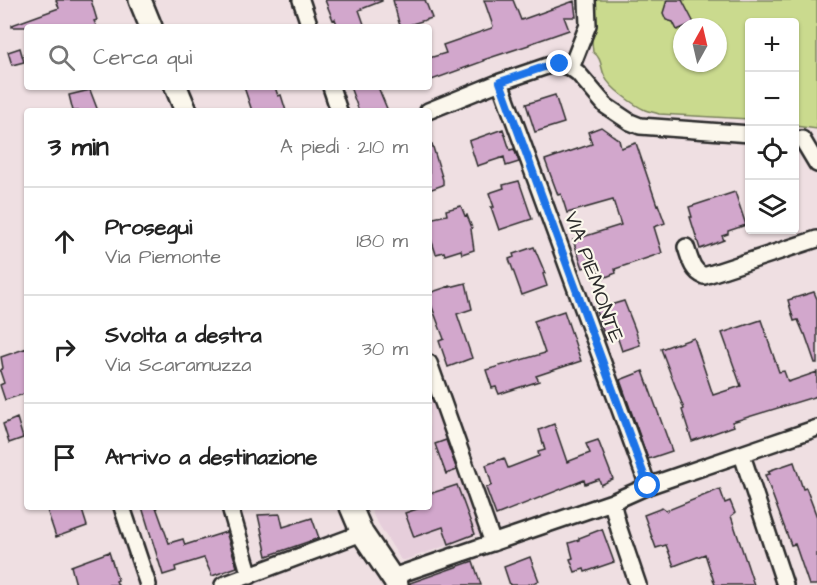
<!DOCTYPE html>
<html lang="it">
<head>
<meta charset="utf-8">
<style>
	body { margin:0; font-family:"Architects Daughter",sans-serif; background:#f2f2f2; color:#222 }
	.controls { position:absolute; right:18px; top:18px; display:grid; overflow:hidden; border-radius:6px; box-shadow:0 2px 4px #0004 }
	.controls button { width:54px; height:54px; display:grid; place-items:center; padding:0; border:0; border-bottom:2px solid #e0e0e0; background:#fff; color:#222; font:30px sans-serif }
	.compass { position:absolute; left:673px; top:18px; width:54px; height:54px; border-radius:50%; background:#fff; box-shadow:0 2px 4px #0004; rotate:8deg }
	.stop { position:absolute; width:18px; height:18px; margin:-14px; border:4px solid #1a73e8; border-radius:50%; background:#fff }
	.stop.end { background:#1a73e8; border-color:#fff; box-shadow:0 2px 6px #0008 }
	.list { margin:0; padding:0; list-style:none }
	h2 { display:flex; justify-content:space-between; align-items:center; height:78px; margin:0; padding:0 24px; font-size:26px }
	h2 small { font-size:20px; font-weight:400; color:#767676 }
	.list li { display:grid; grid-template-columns:39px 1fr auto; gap:18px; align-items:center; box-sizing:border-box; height:108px; padding:0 24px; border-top:2px solid #e0e0e0 }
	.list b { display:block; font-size:22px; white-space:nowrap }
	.list p { margin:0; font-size:20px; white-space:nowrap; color:#767676 }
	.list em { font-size:20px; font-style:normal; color:#767676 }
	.icon { flex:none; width:33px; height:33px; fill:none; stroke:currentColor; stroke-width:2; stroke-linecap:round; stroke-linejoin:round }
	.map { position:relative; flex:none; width:817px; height:585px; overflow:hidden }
	.search { position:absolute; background:#fff; box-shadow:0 2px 4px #0004; left:24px; top:24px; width:408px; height:66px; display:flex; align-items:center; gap:15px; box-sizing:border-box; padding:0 21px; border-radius:6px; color:#767676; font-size:22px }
	.panel { position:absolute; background:#fff; box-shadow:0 2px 4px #0004; left:24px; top:108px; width:408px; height:402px; border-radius:6px }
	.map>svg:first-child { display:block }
	.built { fill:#e6cedb }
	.green { fill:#cada8e; stroke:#7a825c; stroke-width:1.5; fill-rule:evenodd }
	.building { fill:#d2a7cc; stroke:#2b2b2b; stroke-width:1.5 }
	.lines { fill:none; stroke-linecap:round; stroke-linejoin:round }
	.street-casing { stroke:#2b2b2b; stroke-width:20 }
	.secondary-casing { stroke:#2b2b2b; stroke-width:26 }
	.street { stroke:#fbf7ec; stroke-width:15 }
	.secondary { stroke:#fbf7ec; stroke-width:21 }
	.route { stroke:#1a73e8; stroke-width:8 }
	.labels { text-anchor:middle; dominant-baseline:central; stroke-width:4.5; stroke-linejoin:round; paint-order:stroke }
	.street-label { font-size:21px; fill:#2b2b2b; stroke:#fbf7ec }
</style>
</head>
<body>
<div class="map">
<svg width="817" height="585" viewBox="0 0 817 585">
	<rect width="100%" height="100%" fill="#efdfe2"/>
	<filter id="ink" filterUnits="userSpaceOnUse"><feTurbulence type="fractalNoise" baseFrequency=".0167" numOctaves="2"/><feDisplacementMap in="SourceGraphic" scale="12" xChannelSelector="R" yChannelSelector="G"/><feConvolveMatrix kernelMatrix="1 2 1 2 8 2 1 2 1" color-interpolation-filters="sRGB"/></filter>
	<g filter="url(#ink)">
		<path class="built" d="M 429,368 L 485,532 L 405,560 L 401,560 L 374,517 L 370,507 L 429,507 Z"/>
		<path class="green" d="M 588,0 L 817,0 L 817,129 L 795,126 L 794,22 L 750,22 L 749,119 L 659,114 C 654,112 649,112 645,110 C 634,105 610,88 605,77 C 600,68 603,59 593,52 ZM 682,27 L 718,27 L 718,63 L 682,63 Z"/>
		<path class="building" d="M 56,0 L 91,0 L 97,20 L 94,21 L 97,27 L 12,27 L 12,25 L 59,8 Z
			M 325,0 L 382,0 L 382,1 L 359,10 L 365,27 L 338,27 L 335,19 L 333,20 Z
			M 393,0 L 425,0 L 432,18 L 402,27 L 399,23 Z
			M 484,0 L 513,0 L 521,20 L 574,1 L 576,17 L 564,17 L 569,30 L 529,44 L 529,45 L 483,60 L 484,61 L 429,81 L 429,58 L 446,53 L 443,45 L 492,28 L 493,26 Z
			M 667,0 L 682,0 L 694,23 L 677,30 L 673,22 L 666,20 L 663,13 Z
			M 20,48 L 24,62 L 12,65 L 8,52 Z
			M 244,87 L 275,87 L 278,96 L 281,95 L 286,111 L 252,111 Z
			M 350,87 L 378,87 L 388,111 L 359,111 Z
			M 90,90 L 98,111 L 73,111 L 69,95 Z
			M 555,95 L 564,123 L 535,132 L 526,104 Z
			M 601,127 L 619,140 L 621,148 L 636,143 L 657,205 L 658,204 L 665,223 L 654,227 L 662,253 L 615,269 L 616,273 L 601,279 L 596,263 L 583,268 L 573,240 L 621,225 L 613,200 L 567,213 L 561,194 L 558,195 L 545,160 L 592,144 L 588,132 Z
			M 503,129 L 510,150 L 514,149 L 519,162 L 506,166 L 504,157 L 477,166 L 469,141 Z
			M 432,144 L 443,180 L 443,185 L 429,190 L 429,145 Z
			M 519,181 L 532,219 L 499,230 L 491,207 L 494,207 L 489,193 L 504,188 L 503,185 Z
			M 735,192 L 746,225 L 728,231 L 728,234 L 722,236 L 724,240 L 700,249 L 690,217 L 692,217 L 689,207 Z
			M 461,206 L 465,216 L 467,215 L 472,228 L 471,229 L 474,250 L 462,254 L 461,250 L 445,255 L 444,252 L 436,254 L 429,233 L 429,219 L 447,215 L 446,210 Z
			M 534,247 L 545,273 L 543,274 L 547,286 L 522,295 L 509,259 L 514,257 L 513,254 Z
			M 466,283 L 472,309 L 457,314 L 472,358 L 448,367 L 439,341 L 444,339 L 429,299 L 429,293 L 450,286 L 450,287 Z
			M 814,292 L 817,299 L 817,363 L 815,363 L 805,334 L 804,334 L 798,320 L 794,321 L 788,300 Z
			M 624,301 L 635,329 L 640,345 L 622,351 L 617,336 L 606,340 L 595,308 L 606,304 L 607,306 Z
			M 564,311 L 581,361 L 536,376 L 539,381 L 499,394 L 496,387 L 492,388 L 486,370 L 545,353 L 534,321 Z
			M 761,320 L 779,372 L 784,371 L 788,382 L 817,372 L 817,396 L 732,422 L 734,426 L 692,441 L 682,410 L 684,409 L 661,349 L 677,343 L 677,344 L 694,338 L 713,395 L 741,386 L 722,333 Z
			M 27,348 L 27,393 L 5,400 L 0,385 L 4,383 L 0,371 L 3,368 L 1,357 Z
			M 643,371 L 672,451 L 648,459 L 620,380 Z
			M 17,418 L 23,438 L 9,443 L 3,424 Z
			M 554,424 L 567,462 L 590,453 L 586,444 L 598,440 L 613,479 L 601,485 L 599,479 L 585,484 L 584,480 L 496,515 L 486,488 L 492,485 L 486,465 L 504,458 L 508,468 L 539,456 L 538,452 L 545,450 L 539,430 Z
			M 446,440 L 457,470 L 446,474 L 435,444 Z
			M 794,462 L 803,489 L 806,488 L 817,517 L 817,585 L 809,585 L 795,544 L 791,545 L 765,475 L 770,474 L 768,471 Z
			M 457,485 L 475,534 L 449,544 L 443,527 L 414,537 L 405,513 L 423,507 L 429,507 L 429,494 Z
			M 720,489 L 725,503 L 730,501 L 735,513 L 731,516 L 754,585 L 715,585 L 705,554 L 674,566 L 666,545 L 656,548 L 644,515 L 662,508 L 666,511 Z
			M 46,507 L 81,507 L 87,526 L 56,537 Z
			M 142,507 L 156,507 L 169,543 L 183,539 L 185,545 L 226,532 L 237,567 L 212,576 L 204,558 L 175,567 L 176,571 L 163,575 Z
			M 280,514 L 283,527 L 312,518 L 319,538 L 267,556 L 258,515 Z
			M 602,529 L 614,562 L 585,572 L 584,569 L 575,572 L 570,559 L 573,558 L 569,543 L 579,540 L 579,538 Z
			M 109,552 L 118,580 L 116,581 L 118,585 L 76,585 L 71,566 Z
			M 530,557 L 539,581 L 527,585 L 510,585 L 504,567 Z
			M 473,561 L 481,585 L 410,585 L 410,583 Z"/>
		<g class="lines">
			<g class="street-casing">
				<path id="street" d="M 301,0 L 310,27
					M 571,68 L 588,25 L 587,0
					M 500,82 L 648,486
					M 331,87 L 339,111
					M 428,111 L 500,82 L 550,65 L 560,64 L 571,68 L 578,73 L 606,106 L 630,122 L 640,126 L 750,134
					M 802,139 L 817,164
					M 686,247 C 690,259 692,271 704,276 L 817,239
					M 429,363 L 493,543
					M 742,455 L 785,585
					M 612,502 L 619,529 L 638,585
					M 122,507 L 148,585
					M 230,507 L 250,576
					M 392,577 L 612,502 L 648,486 L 817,428
					M 223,585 L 362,533"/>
			</g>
			<g class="secondary-casing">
				<path id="secondary" d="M 140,0 L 151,27
					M 176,87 L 186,111
					M 351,507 L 362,533 L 397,585"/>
			</g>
			<use href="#street" class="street"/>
			<use href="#secondary" class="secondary"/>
		</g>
	</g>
	<g class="lines" filter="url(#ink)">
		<path class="route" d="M 560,64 L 550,65 L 500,82 L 648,486"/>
	</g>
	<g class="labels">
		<g class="street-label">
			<text transform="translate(594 277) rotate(70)">VIA PIEMONTE</text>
		</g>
	</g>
</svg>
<div class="controls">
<button>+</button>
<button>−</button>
<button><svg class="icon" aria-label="locate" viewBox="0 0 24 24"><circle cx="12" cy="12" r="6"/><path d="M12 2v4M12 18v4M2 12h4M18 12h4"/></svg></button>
<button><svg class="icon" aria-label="layers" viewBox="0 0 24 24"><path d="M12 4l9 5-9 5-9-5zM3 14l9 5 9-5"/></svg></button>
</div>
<svg class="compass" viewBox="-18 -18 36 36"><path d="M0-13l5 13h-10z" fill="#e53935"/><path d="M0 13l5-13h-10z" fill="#767676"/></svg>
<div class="stop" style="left:648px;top:486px"></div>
<div class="stop end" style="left:560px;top:64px"></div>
<div class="search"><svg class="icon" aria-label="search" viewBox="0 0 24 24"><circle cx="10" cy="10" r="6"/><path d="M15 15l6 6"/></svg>Cerca qui</div>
<section class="panel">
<h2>3 min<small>A piedi · 210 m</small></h2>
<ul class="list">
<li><svg class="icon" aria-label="ahead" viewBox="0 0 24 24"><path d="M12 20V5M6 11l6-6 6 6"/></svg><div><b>Prosegui</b><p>Via Piemonte</p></div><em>180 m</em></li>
<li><svg class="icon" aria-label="right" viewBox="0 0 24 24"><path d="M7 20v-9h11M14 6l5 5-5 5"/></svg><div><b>Svolta a destra</b><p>Via Scaramuzza</p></div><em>30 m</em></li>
<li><svg class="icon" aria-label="arrive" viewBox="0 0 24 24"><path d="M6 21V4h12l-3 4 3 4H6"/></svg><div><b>Arrivo a destinazione</b></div></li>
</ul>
</section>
</div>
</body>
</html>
